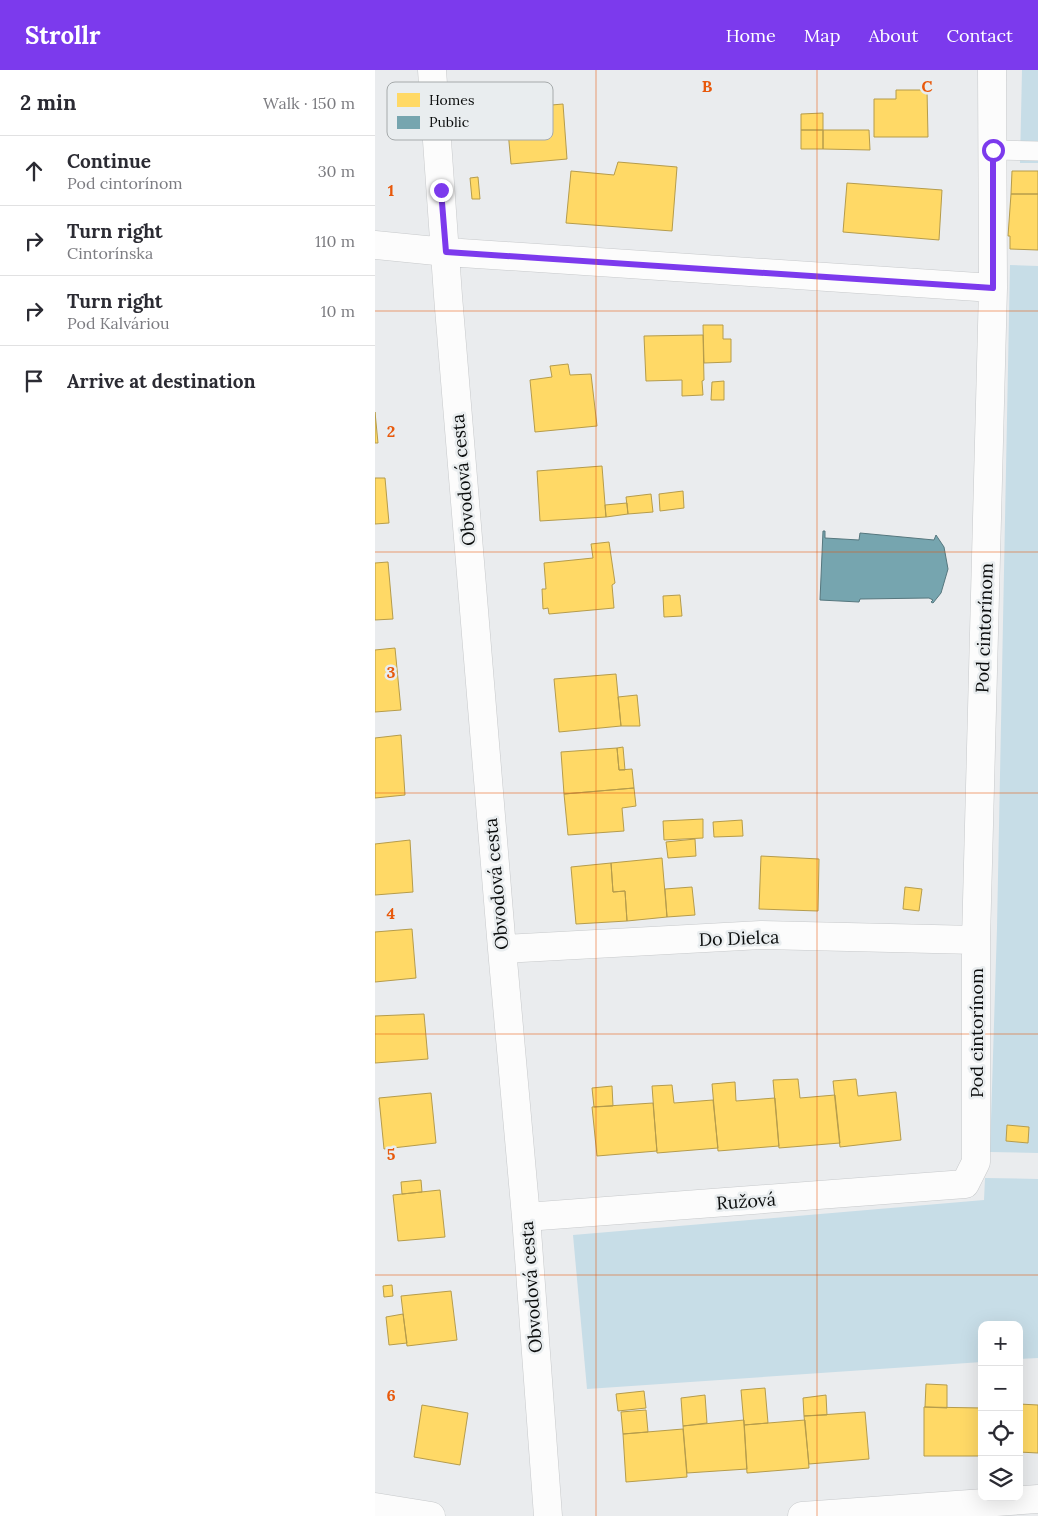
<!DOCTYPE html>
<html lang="en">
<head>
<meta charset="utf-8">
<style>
	body { margin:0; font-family:Lora,serif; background:#f2f2f3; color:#2b2b33 }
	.controls { position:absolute; right:15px; bottom:15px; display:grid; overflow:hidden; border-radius:10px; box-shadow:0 5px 20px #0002 }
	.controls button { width:45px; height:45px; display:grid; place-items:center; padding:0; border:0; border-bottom:1px solid #e1e1e2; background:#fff; color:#2b2b33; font:25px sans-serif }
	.stop { position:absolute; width:15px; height:15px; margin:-11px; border:4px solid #7c3aed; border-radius:50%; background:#fff }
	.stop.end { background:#7c3aed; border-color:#fff; box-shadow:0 1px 5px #0008 }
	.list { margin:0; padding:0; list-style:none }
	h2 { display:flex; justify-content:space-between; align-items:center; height:65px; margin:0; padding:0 20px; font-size:21px }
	h2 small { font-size:16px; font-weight:400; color:#7c7c81 }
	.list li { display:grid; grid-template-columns:32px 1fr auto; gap:15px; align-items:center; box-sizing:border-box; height:70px; padding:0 20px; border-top:1px solid #e1e1e2 }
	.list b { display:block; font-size:19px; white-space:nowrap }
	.list p { margin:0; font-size:16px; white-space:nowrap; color:#7c7c81 }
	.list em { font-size:16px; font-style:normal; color:#7c7c81 }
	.icon { flex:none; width:28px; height:28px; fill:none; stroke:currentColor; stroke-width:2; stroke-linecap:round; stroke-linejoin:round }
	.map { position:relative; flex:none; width:663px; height:1446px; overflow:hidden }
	header { display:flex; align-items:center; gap:30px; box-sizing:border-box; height:70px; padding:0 25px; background:#7c3aed; color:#fff }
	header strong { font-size:24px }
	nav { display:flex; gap:28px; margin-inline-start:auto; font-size:18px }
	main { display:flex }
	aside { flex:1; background:#fff }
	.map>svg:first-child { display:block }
	.green { fill:#c7dde7 }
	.homes { fill:#ffd966; stroke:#b69c4b }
	.public { fill:#76a5af; stroke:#56777e }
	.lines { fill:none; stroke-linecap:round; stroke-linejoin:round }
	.lane-casing { stroke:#c7c9cb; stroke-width:20 }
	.street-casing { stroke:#c7c9cb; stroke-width:29 }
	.lane { stroke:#fcfcfc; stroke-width:19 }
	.street { stroke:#fcfcfc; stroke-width:28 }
	.route { stroke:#7c3aed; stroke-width:6 }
	.grid { fill:none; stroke:#e8590c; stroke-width:1; stroke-opacity:0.55 }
	.labels { text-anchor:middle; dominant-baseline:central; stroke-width:5; stroke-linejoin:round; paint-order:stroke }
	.street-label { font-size:18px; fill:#0a0c0c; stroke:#e9edef }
	.key { fill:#e9edef; stroke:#a6aaab; stroke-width:1 }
	.key-label { font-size:14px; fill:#0a0c0c }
	.grid-label { font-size:16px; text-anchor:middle; font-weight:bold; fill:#e8590c; stroke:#e9edef; stroke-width:5; stroke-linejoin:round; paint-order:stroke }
</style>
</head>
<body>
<header>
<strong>Strollr</strong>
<nav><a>Home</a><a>Map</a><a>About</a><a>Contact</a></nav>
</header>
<main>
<aside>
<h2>2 min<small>Walk · 150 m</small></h2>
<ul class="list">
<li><svg class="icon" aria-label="ahead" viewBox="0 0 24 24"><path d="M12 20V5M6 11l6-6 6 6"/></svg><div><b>Continue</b><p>Pod cintorínom</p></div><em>30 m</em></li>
<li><svg class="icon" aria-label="right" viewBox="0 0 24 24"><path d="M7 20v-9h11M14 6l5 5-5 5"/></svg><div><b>Turn right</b><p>Cintorínska</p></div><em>110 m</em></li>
<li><svg class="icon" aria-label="right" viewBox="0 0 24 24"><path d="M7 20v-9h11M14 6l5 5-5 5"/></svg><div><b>Turn right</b><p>Pod Kalváriou</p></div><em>10 m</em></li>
<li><svg class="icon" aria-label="arrive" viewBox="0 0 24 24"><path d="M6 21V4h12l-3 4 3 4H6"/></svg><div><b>Arrive at destination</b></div></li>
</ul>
</aside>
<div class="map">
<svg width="663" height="1446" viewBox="0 0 663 1446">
	<rect width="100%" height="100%" fill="#eaecee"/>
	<path class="green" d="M 647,0 L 663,0 L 663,93 L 645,93 Z
		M 635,195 L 663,196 L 663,1083 L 615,1082 L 622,858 Z
		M 610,1108 L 663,1109 L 663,1288 L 644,1289 L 644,1255 L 607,1255 L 607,1292 L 212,1319 L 198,1165 L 609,1130 Z"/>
	<path class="homes" d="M 521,20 L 552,20 L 553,67 L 499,67 L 499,29 L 521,29 Z
		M 188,34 L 192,89 L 136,94 L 131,39 Z
		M 448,43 L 448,60 L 426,60 L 426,44 Z
		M 426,60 L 448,60 L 448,79 L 426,79 Z
		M 448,60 L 494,60 L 495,80 L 448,79 Z
		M 243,92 L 302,97 L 297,161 L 191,153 L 196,101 L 239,105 Z
		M 637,101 L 663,101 L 663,124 L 636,124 Z
		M 103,107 L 105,129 L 97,129 L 95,108 Z
		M 472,113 L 567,120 L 564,170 L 468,162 Z
		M 636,124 L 663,124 L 663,180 L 635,179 L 635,166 L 633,166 Z
		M 328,255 L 348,255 L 348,269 L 356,269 L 356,292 L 329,293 Z
		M 328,265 L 329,310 L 327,311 L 328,325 L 307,326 L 307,310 L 271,311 L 269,266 Z
		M 193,294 L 195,305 L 216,304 L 222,356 L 160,362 L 155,310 L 177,307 L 175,296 Z
		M 349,311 L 349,330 L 336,330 L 337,312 Z
		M 0,342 L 3,373 L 0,373 Z
		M 227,396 L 231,447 L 165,451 L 162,401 Z
		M 0,408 L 10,408 L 14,453 L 0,454 Z
		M 308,421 L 309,438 L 285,441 L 284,424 Z
		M 276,424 L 278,442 L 253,444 L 251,427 Z
		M 252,433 L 253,444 L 231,447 L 230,435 Z
		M 234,472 L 240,513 L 237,515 L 239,538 L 174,544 L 173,538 L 168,539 L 167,519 L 171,519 L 169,493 L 218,488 L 216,474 Z
		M 13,492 L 18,549 L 0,550 L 0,493 Z
		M 305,525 L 307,546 L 289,547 L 288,526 Z
		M 20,578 L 26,640 L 0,642 L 0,580 Z
		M 241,604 L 246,656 L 184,662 L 179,609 Z
		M 262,625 L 265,656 L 246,656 L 243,627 Z
		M 26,665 L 30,725 L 0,728 L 0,668 Z
		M 248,677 L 250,700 L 244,700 L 242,678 Z
		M 242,678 L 244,700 L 257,699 L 259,718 L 189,724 L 186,682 Z
		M 259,718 L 261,736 L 247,738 L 249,761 L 193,765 L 189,724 Z
		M 328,749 L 328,768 L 289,770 L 288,751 Z
		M 367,750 L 368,766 L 339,767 L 338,752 Z
		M 320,769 L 321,786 L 293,788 L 291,772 Z
		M 35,770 L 38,822 L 0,825 L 0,774 Z
		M 386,786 L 444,789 L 443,841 L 384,839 Z
		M 287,788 L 292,847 L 252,851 L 250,821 L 238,822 L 236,793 Z
		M 236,793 L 238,822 L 250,821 L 252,851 L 201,854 L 196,797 Z
		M 317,817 L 320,845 L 292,847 L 290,819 Z
		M 530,817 L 547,819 L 544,841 L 528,839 Z
		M 37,859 L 41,908 L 0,912 L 0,862 Z
		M 49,944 L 53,989 L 0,993 L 0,946 Z
		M 423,1009 L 425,1028 L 460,1025 L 465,1073 L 404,1078 L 398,1010 Z
		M 481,1009 L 483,1026 L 521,1022 L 526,1070 L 465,1077 L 458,1011 Z
		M 360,1012 L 361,1031 L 400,1028 L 404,1076 L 343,1081 L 337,1014 Z
		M 297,1015 L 299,1033 L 338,1030 L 343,1078 L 282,1083 L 277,1016 Z
		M 237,1016 L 238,1036 L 219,1037 L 217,1018 Z
		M 56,1023 L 61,1073 L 9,1079 L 4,1028 Z
		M 278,1033 L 282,1081 L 222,1086 L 217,1037 Z
		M 632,1055 L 654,1057 L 653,1073 L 631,1071 Z
		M 46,1110 L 47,1122 L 27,1124 L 26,1112 Z
		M 65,1120 L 70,1167 L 23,1171 L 18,1125 Z
		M 17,1215 L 18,1226 L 9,1227 L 8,1216 Z
		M 76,1221 L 82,1270 L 32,1276 L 26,1226 Z
		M 28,1244 L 32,1273 L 14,1275 L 11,1247 Z
		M 551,1314 L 572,1315 L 572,1338 L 550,1337 Z
		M 390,1318 L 393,1353 L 369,1355 L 366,1320 Z
		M 269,1321 L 271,1338 L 243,1341 L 241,1324 Z
		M 330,1325 L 332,1353 L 308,1356 L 306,1328 Z
		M 451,1325 L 452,1345 L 429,1346 L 428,1328 Z
		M 644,1334 L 663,1335 L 663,1383 L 644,1382 Z
		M 47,1335 L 93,1343 L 85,1395 L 39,1387 Z
		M 549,1337 L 607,1338 L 607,1386 L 549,1386 Z
		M 271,1340 L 273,1362 L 248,1364 L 246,1342 Z
		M 490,1342 L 494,1389 L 434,1394 L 429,1346 Z
		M 369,1350 L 372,1399 L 312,1403 L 308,1356 Z
		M 430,1350 L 434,1398 L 372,1403 L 369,1355 Z
		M 308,1359 L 312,1407 L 251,1412 L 248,1364 Z"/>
	<path class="public" d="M 448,461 L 450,461 L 450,468 L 484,470 L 485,463 L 559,470 L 561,465 L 569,477 L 573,499 L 566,523 L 558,533 L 556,532 L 558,530 L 554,528 L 485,529 L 484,532 L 445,530 Z"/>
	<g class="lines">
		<g class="lane-casing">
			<path id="lane" d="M 618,80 L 663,81"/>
		</g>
		<g class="street-casing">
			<path id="street" d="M 57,0 L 73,226 L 127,879 L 151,1147 L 173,1446
				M 0,175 L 71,182 L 618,218
				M 127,879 L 386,865 L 601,870
				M 151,1147 L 590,1114 L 601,1092 L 601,870 L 618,218 L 617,0
				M 0,1437 L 56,1446
				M 427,1446 L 663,1429"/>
		</g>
		<use href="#lane" class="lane"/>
		<use href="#street" class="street"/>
	</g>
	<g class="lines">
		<path class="route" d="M 66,120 L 71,182 L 618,218 L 618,80"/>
	</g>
	<path class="grid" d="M 221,0 L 221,1446M 442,0 L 442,1446M 0,241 L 663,241M 0,482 L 663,482M 0,723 L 663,723M 0,964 L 663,964M 0,1205 L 663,1205"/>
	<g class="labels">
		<g class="street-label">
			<text transform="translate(88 410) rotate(-95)">Obvodová cesta</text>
			<text transform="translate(609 558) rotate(-88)">Pod cintorínom</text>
			<text transform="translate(121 814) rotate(-95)">Obvodová cesta</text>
			<text transform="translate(364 868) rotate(-2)">Do Dielca</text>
			<text transform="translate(601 963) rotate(-90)">Pod cintorínom</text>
			<text transform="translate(371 1131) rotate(-4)">Ružová</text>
			<text transform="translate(156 1217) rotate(-94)">Obvodová cesta</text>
		</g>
	</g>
	<rect x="12" y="12" width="166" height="58" rx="8" class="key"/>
	<rect x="22" y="23" width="23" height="14" fill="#ffd966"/>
	<rect x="22" y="46" width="23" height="13" fill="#76a5af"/>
	<g class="key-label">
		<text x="54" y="35">Homes</text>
		<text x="54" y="57">Public</text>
	</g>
	<g class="grid-label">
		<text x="332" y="22">B</text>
		<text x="552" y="22">C</text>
		<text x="16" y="126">1</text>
		<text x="16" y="367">2</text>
		<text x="16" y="608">3</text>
		<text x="16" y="849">4</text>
		<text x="16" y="1090">5</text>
		<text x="16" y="1331">6</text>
	</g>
</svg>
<div class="controls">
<button>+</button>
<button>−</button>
<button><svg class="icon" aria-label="locate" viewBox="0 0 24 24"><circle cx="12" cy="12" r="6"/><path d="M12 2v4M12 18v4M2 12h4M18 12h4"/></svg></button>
<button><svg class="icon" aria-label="layers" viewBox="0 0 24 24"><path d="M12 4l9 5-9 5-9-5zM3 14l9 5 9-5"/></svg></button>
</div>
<div class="stop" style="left:618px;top:80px"></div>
<div class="stop end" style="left:66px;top:120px"></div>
</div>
</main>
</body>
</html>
